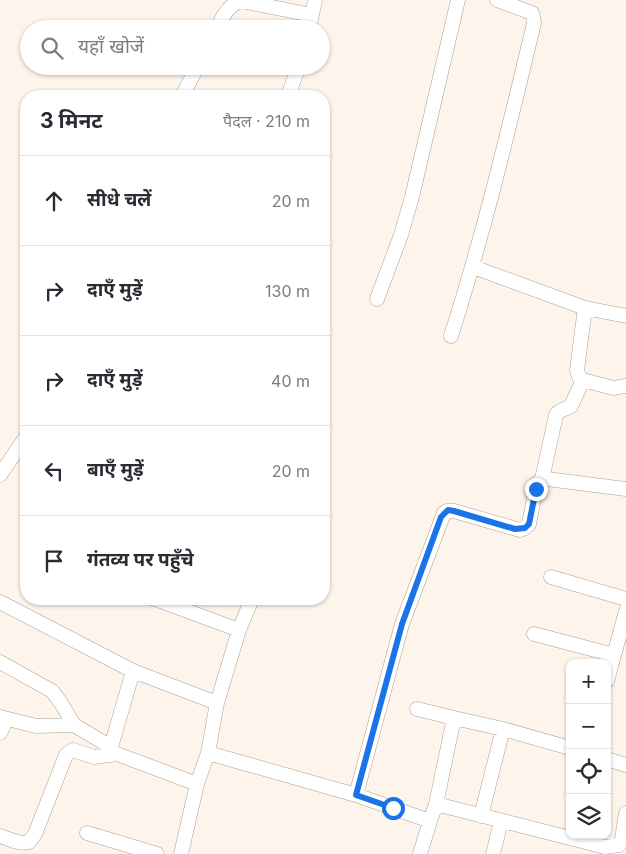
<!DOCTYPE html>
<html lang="hi">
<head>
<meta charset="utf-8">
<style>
	body { margin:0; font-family:Inter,"Noto Sans Devanagari",sans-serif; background:#f2f2f3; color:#2b2b33 }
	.controls { position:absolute; right:15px; bottom:15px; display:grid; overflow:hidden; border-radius:10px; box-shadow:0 1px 4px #0004 }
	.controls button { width:45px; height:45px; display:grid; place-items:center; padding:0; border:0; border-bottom:1px solid #e1e1e2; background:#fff; color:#2b2b33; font:25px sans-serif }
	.stop { position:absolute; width:15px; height:15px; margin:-11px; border:4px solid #1a73e8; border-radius:50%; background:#fff }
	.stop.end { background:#1a73e8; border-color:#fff; box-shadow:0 1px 5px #0008 }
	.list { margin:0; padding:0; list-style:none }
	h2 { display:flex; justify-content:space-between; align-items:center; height:65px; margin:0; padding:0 20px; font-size:21px }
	h2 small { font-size:16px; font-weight:400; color:#7c7c81 }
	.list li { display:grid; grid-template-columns:32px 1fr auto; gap:15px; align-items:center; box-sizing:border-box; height:90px; padding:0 20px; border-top:1px solid #e1e1e2 }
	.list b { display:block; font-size:19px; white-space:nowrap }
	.list em { font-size:16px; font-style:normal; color:#7c7c81 }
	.icon { flex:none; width:28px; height:28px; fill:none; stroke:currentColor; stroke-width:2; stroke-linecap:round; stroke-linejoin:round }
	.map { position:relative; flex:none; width:626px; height:854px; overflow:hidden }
	.search { position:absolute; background:#fff; box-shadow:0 1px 4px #0004; left:20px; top:20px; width:310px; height:55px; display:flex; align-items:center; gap:12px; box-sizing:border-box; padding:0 18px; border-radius:28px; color:#7c7c81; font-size:19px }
	.panel { position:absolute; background:#fff; box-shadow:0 1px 4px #0004; left:20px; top:90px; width:310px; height:515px; border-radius:20px }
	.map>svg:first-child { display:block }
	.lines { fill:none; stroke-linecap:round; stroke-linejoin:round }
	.minor-casing { stroke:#ad9f91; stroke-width:15 }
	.minor { stroke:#fff; stroke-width:14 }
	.route { stroke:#1a73e8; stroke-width:6 }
</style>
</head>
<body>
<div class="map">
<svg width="626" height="854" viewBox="0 0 626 854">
	<rect width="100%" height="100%" fill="#fdf4eb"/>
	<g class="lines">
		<g class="minor-casing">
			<path id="minor" d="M 217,29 C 223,16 227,6 241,1 L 312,15
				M 309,29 L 315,0
				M 182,96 L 198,66
				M 288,96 L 299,66
				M 473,267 L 585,308 L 626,316
				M 377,299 L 401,235 L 412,197 L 458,0
				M 585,308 L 577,370 L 579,377 L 583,380 L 613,388 L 626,386
				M 451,336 C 484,233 509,128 534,23 L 532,13 L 497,0
				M 0,475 L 26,437
				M 542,479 L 556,415 C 560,408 566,410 571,406 L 583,380
				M 551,577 L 626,599
				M 155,599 L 239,630
				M 252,599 L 239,630 L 217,703 L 208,753 L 356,795 L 402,624 L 444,513 L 447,511 L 454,511 L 520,530 L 525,528 L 529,524 L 537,483 L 542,479 L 547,479 L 626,489
				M 0,602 L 133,671
				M 534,634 L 614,655
				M 0,662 L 52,691 L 61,703 L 74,725 L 111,747
				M 607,681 L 626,611
				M 417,709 L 454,718 L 503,729 L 570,748
				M 0,717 L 36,726 L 74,725
				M 0,733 L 7,719
				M 111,755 L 111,747 L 133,671 L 217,703
				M 607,759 L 626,765
				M 356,795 L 430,821 L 420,854
				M 436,804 L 454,718
				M 481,816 L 503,729
				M 430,821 L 436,804 L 605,847 L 619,845 L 622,839 L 626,813
				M 87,833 L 157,854
				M 0,836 C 10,839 19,845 29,842 L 35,834 L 66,755 L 73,750 L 94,757 L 117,754 L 197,784
				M 181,854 L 197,784 L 208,753
				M 493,854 L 501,821"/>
		</g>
		<use href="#minor" class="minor"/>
	</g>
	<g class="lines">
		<path class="route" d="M 393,808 L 356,795 L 402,624 L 441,517 L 448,510 L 454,511 L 515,529 L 525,528 L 529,524 L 536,489"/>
	</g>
</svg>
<div class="controls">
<button>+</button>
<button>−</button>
<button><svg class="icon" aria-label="locate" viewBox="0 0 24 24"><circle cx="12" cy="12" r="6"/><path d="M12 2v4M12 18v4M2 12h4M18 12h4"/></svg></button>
<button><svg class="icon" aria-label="layers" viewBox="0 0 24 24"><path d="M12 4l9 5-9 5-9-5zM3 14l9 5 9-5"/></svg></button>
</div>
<div class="stop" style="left:393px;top:808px"></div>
<div class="stop end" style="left:536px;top:489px"></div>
<div class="search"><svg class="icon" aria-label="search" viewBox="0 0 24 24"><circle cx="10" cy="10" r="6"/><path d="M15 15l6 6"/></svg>यहाँ खोजें</div>
<section class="panel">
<h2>3 मिनट<small>पैदल · 210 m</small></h2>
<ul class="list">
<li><svg class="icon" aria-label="ahead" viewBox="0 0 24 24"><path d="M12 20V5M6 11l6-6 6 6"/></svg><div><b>सीधे चलें</b></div><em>20 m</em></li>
<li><svg class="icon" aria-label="right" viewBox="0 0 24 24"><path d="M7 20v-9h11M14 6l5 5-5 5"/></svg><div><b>दाएँ मुड़ें</b></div><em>130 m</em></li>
<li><svg class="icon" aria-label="right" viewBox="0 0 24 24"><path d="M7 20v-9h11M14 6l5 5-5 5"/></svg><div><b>दाएँ मुड़ें</b></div><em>40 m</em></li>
<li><svg class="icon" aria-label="left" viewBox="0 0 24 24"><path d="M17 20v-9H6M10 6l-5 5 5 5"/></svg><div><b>बाएँ मुड़ें</b></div><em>20 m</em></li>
<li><svg class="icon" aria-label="arrive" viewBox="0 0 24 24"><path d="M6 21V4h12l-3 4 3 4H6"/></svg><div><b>गंतव्य पर पहुँचे</b></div></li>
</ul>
</section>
</div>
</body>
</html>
